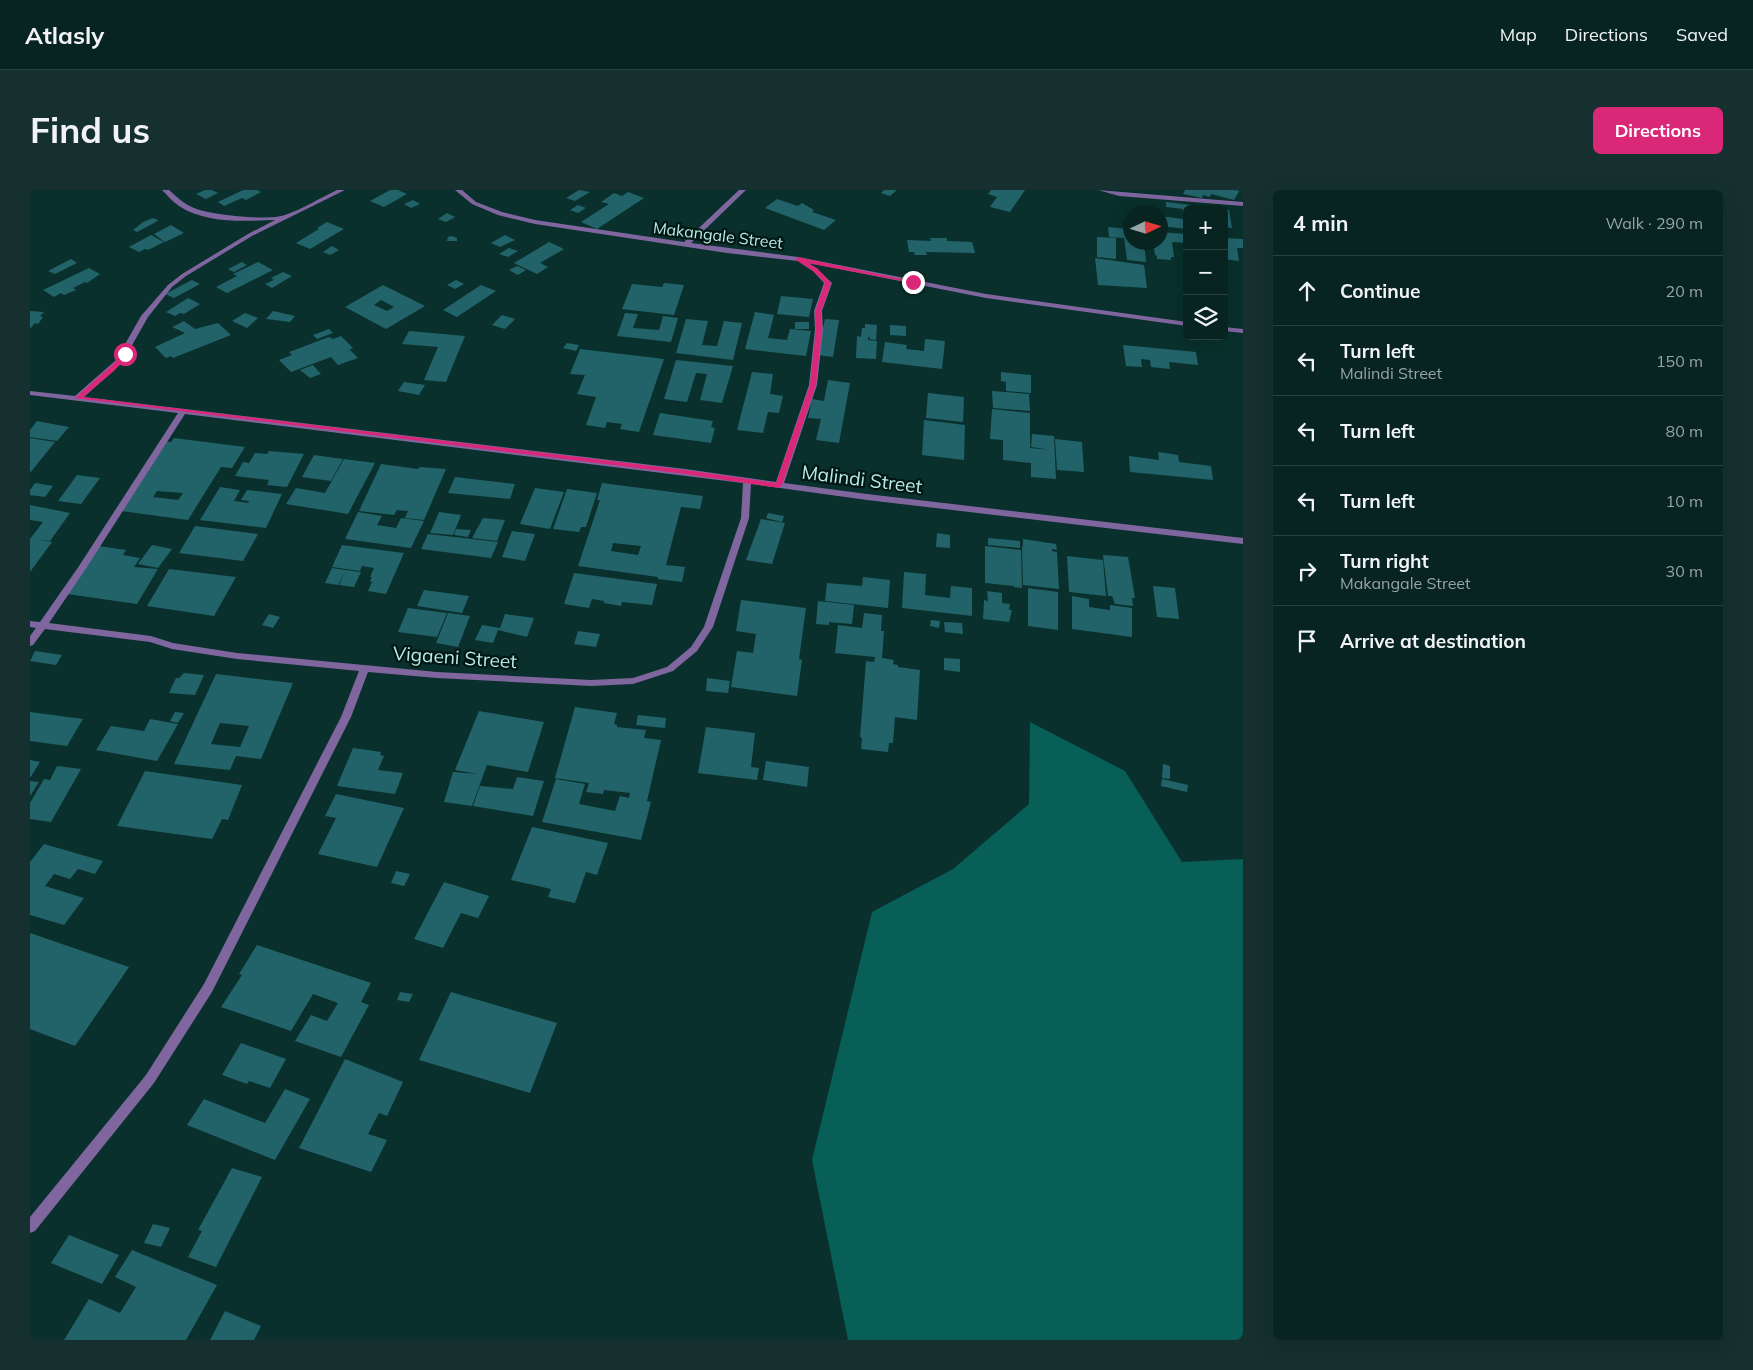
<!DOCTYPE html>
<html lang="en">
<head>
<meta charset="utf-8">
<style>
	body { margin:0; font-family:Mulish,sans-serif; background:#15302e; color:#f1f3f6 }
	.controls { position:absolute; right:15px; top:15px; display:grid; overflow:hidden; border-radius:8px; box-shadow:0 5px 20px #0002 }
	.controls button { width:45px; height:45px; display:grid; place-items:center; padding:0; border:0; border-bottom:1px solid #28413f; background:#072421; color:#f1f3f6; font:25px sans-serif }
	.compass { position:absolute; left:1093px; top:15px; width:45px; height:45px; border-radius:50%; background:#072421; box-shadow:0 5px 20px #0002; rotate:86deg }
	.stop { position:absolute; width:15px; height:15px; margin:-11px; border:4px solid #db2777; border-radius:50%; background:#fff }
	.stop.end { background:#db2777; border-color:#fff; box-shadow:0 1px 5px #0008 }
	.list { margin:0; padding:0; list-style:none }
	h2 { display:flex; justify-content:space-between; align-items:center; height:65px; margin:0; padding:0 20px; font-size:21px }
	h2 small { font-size:16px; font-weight:400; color:#98a4a5 }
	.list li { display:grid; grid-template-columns:32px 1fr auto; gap:15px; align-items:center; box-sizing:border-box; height:70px; padding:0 20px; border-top:1px solid #28413f }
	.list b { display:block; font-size:19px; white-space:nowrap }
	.list p { margin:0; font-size:16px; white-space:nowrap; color:#98a4a5 }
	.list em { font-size:16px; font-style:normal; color:#98a4a5 }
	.icon { flex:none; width:28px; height:28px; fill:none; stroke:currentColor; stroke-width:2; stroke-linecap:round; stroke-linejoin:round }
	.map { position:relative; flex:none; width:1213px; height:1150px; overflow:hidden; border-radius:8px }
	header { display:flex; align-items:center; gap:30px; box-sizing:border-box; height:70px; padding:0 25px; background:#072421; border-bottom:1px solid #28413f }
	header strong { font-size:24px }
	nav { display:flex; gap:28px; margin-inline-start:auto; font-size:18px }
	.intro { display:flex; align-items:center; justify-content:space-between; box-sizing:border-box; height:120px; padding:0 30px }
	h1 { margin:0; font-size:35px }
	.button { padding:12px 22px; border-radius:8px; background:#db2777; color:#fff; font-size:18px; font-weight:700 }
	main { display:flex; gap:30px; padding:0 30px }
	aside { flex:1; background:#072421; border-radius:8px; box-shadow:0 5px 20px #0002 }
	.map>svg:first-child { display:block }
	.green { fill:#075f57 }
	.building { fill:#22636a; fill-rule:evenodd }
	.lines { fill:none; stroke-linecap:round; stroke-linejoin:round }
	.minor { fill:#80669f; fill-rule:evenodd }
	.route { fill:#db2777 }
	.labels { text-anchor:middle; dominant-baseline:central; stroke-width:4.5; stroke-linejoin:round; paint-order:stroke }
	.far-street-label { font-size:16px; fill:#b7ebe3; stroke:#001714 }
	.street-label { font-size:19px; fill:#b7ebe3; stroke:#001714 }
</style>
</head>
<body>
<header>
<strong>Atlasly</strong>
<nav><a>Map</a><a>Directions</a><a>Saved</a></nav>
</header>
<div class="intro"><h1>Find us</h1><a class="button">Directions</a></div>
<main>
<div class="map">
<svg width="1213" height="1150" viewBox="0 0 1213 1150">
	<rect width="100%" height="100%" fill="#09302c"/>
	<path class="green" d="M 1000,532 L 1095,581 L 1152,672 L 1213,669 L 1213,1150 L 818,1150 L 782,970 L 842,722 L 923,679 L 999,614 Z"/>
	<path class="building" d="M 175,0 L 182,0 L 188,3 L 176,9 L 166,4 Z
		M 213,0 L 227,0 L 231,2 L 216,10 L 212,8 L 194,16 L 188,12 Z
		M 360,0 L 368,0 L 377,4 L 354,17 L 340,11 Z
		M 549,0 L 560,2 L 545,11 L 536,8 Z
		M 854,0 L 867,0 L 860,6 L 851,3 Z
		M 961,0 L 995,0 L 980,22 L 960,17 L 967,7 L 958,4 Z
		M 1155,0 L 1210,0 L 1204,10 L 1181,4 L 1180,7 L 1173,5 L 1172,8 L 1153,4 Z
		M 598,2 L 614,8 L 567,39 L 551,32 L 579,14 L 571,12 L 584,3 L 592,6 Z
		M 747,9 L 768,16 L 772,13 L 784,20 L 782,22 L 806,30 L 794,40 L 735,18 Z
		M 383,10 L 390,14 L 381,18 L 374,14 Z
		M 1136,12 L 1170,16 L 1170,19 L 1157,19 L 1157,39 L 1130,36 L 1130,26 L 1153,29 L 1153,19 L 1136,17 Z
		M 548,15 L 556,18 L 548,23 L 540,20 Z
		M 1194,19 L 1199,20 L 1202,38 L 1194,37 Z
		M 417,23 L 425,27 L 416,32 L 408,29 Z
		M 123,28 L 128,30 L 126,32 L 107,42 L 103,40 L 112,33 L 111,33 Z
		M 297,32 L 314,39 L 280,59 L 266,53 L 289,39 L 287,38 Z
		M 141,35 L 154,43 L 135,52 L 124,44 Z
		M 1078,37 L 1100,39 L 1100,52 L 1114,52 L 1116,72 L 1097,70 L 1094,48 L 1079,47 Z
		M 1130,42 L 1157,44 L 1157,53 L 1142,52 L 1144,67 L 1141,67 L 1141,70 L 1127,69 L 1127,66 L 1125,65 L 1123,52 L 1130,52 Z
		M 121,45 L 134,52 L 118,60 L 115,59 L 109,62 L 99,57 Z
		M 475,45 L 485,50 L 470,57 L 461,53 Z
		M 422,46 L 427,48 L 427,51 L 417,51 L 418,47 Z
		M 1067,47 L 1086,48 L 1086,69 L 1067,67 Z
		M 900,48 L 917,48 L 917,51 L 942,52 L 945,63 L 896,62 L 897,65 L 885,65 L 884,62 L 879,62 L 877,50 L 901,51 Z
		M 1194,48 L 1213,49 L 1213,58 L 1207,58 L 1209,71 L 1194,69 Z
		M 519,52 L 534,59 L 510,73 L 518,77 L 507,84 L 484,73 Z
		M 302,56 L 309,60 L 300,65 L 293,62 Z
		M 479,58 L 488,61 L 478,67 L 469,64 Z
		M 1065,68 L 1114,75 L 1117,98 L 1068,95 Z
		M 41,69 L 47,73 L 25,84 L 18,81 Z
		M 212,72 L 217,75 L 204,82 L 198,79 Z
		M 228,72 L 243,80 L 197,103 L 186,97 L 207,86 L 203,84 Z
		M 487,76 L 496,80 L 488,85 L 479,80 Z
		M 59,78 L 70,84 L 57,93 L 55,92 L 43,98 L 46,100 L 34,105 L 31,103 L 24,107 L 13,100 Z
		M 253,82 L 262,86 L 242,98 L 235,94 L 244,90 L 241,88 Z
		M 162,90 L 170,94 L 144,108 L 135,104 Z
		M 426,90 L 434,94 L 425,99 L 417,95 Z
		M 634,93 L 654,95 L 644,125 L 592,119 L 602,94 L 632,97 Z
		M 353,95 L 395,116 L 356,139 L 315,117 ZM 351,110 L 364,117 L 357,121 L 344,115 Z
		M 451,95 L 466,101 L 427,127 L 413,120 Z
		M 751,106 L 783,109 L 779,127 L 747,124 Z
		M 158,108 L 170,114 L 154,124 L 150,123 L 145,126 L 136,122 Z
		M 0,121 L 14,122 L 10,126 L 13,127 L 8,134 L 5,133 L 0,139 Z
		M 243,121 L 265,126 L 260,132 L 236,129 Z
		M 725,122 L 744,125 L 738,148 L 757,150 L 760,139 L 781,141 L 776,166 L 715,159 Z
		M 215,123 L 228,128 L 217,138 L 202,131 Z
		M 595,123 L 608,124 L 603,138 L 629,140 L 633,126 L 648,128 L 641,152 L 587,146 Z
		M 472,125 L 485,129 L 475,139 L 462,135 Z
		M 656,129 L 678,131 L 672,155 L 687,156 L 694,131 L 712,133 L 703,170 L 646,163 Z
		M 795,129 L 809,130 L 803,167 L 787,165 Z
		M 154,131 L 165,139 L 188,133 L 201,145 L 143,168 L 141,166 L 136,168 L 125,157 L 155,143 L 142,137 Z
		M 765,132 L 779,132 L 779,139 L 765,139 Z
		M 835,134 L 847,135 L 846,150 L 839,149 L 840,147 L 838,147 L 838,150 L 847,151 L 846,169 L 826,168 L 827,146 L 831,147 L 832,138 L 835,138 Z
		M 860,135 L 876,136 L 876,146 L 860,145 Z
		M 299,139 L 303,143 L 287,149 L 283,145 Z
		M 379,141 L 435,146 L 416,192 L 394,190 L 408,157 L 372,154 Z
		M 311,146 L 323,158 L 314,163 L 320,160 L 328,168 L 308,175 L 301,167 L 261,182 L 249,170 L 262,165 L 259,162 L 299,147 L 303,149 Z
		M 895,149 L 915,151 L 912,179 L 852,172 L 855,152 L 877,155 L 876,159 L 894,161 Z
		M 537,153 L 549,155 L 546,161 L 533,158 Z
		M 1093,155 L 1166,162 L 1168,175 L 1139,172 L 1140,179 L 1121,177 L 1120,170 L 1111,169 L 1112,177 L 1096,176 Z
		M 550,159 L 634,169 L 609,242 L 590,239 L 592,234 L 577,232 L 575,238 L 556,235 L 566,207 L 547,204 L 555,185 L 540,184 Z
		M 646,170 L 703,176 L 692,213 L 670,210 L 677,184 L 666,183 L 657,212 L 634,209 Z
		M 283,175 L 291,184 L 280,188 L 270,180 Z
		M 722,182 L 743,184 L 740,204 L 753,206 L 749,223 L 738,222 L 733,243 L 707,240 Z
		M 971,182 L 1001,185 L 1001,203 L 976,201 L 976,192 L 971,191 Z
		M 798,190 L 820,193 L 809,253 L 786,250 L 791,229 L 778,228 L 782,209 L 794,211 Z
		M 374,192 L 395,195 L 389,205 L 368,201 Z
		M 962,201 L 999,204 L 1000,221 L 963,218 Z
		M 898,203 L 934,207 L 933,232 L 896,228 Z
		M 962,219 L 1000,223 L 1000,258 L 1021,260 L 1001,257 L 1002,244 L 1024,246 L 1026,289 L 1001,287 L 1001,273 L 973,270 L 973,250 L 960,249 Z
		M 630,223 L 683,231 L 681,237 L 685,238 L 681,253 L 623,245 Z
		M 894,230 L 935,235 L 934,270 L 892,265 Z
		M 7,231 L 39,237 L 27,251 L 0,247 L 0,240 Z
		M 0,248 L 25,252 L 0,283 Z
		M 144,248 L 215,257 L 202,278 L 191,277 L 158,330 L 91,321 L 137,252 L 141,252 ZM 127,301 L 153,303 L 148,310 L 123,307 Z
		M 1025,249 L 1052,252 L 1054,282 L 1027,280 Z
		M 239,261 L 274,264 L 257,297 L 237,295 L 239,290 L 205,286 L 213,272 L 219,273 L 225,263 L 237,264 Z
		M 1128,262 L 1148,265 L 1149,272 L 1181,276 L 1183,290 L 1100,282 L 1099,266 L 1129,270 Z
		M 284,265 L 313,269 L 301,291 L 272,287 Z
		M 314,269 L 345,273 L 318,324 L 256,314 L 266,298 L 295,303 Z
		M 351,274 L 388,279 L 390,277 L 416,279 L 394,330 L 375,328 L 378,321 L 367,320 L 364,325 L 329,321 Z
		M 47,285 L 70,288 L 51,314 L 28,311 Z
		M 425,287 L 485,294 L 480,309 L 418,303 Z
		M 5,293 L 23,296 L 15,307 L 0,305 L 0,300 Z
		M 572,293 L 673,306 L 670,319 L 651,317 L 636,375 L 655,377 L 652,392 L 628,389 L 628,387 L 548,376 L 570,310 L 567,310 ZM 583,353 L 611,356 L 608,365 L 581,361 Z
		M 190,297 L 210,300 L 204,311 L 218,313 L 219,311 L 211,310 L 217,300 L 252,304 L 236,338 L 170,330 Z
		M 505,298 L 534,302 L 520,339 L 490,334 Z
		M 537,299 L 567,303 L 556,337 L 551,337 L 549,342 L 523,339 Z
		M 0,315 L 40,323 L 20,351 L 6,349 L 22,352 L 0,382 L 0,349 L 13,332 L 0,330 Z
		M 328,322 L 352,326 L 347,335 L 366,338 L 371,328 L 394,331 L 381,358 L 315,349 Z
		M 409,322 L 431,325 L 423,345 L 400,343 Z
		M 738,323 L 754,326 L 752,332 L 736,328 Z
		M 453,328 L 475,330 L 467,351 L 442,348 Z
		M 731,329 L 755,333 L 742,374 L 716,370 Z
		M 165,336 L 228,344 L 213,371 L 149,363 Z
		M 426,339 L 441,340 L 438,347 L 424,345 Z
		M 482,341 L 505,344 L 495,371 L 472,367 Z
		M 907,343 L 920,345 L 920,358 L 906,357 Z
		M 398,344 L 468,352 L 461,368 L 391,359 Z
		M 958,348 L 990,351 L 990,358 L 958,355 Z
		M 993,349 L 1026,354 L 1027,360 L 1022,359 L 1022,361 L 1027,362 L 1029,399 L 993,395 L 992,356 L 1002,357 L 993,356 Z
		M 122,355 L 142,359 L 128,378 L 108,374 Z
		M 312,355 L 374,363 L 356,404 L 338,401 L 342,392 L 340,391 L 342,387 L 340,387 L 344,378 L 332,376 L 330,381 L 302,377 Z
		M 68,356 L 96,360 L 93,365 L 110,368 L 104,377 L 128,379 L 107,414 L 37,404 Z
		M 955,356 L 991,360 L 992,398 L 984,397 L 985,384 L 984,396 L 955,393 Z
		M 1073,365 L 1098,367 L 1105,408 L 1102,408 L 1103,416 L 1085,414 L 1082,406 L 1078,406 Z
		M 1037,366 L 1073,370 L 1076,406 L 1039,402 Z
		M 302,378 L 316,380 L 308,395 L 295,393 Z
		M 139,379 L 206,387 L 184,426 L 117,416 Z
		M 316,380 L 331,382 L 324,397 L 309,395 Z
		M 874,382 L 896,384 L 895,405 L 920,408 L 921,396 L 942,398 L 942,426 L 872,418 Z
		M 544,383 L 627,394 L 622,415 L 592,412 L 591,416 L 574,413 L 574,411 L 562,409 L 559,418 L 534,414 Z
		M 833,387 L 860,390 L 858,418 L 795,411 L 797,393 L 832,396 Z
		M 1123,396 L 1145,398 L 1149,429 L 1127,427 Z
		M 998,398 L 1028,402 L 1028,440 L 998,436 Z
		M 394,400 L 439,406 L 432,423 L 387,416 Z
		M 957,401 L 972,403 L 972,413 L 980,414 L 979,420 L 982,420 L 979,432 L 953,429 L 954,410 L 958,411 Z
		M 1042,406 L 1059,409 L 1059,417 L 1080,420 L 1080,415 L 1102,418 L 1102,447 L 1042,439 Z
		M 711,410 L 776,418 L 769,469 L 772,470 L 767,506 L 701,497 L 707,461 L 723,463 L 726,444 L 706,441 Z
		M 788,411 L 824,415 L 822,434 L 799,432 L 799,435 L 786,434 Z
		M 378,418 L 417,423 L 407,447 L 368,442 Z
		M 418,423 L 440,426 L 428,457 L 406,453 Z
		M 834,423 L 852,425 L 851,441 L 854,441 L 852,468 L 864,470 L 863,474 L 868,475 L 868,477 L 890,480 L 887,530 L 865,527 L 863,553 L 859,553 L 858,562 L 831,559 L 832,548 L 830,547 L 836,471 L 844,472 L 845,467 L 805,463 L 808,435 L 832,438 Z
		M 239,424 L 250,427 L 243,438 L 232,435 Z
		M 475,424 L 504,428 L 497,447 L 468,440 L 463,453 L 445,450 L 452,435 L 470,438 Z
		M 901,430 L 910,431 L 909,438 L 900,436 Z
		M 914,432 L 932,433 L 933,444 L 915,442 Z
		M 548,441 L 570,444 L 566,457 L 544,454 Z
		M 5,461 L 32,465 L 26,475 L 0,471 Z
		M 914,468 L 930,469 L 930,482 L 914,480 Z
		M 154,483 L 174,485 L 165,505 L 139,503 L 146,488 L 149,488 Z
		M 186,484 L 263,493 L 231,569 L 206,566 L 200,580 L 144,574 ZM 190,533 L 219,536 L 210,557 L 181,554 Z
		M 677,488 L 700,491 L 698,503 L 676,501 Z
		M 545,517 L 587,523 L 584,534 L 587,535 L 587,537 L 616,540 L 614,548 L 631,550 L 617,611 L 621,612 L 611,650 L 512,632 L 526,589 L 555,594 L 549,614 L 585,621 L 590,606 L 599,608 L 600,603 L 574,600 L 573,604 L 556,602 L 559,593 L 525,588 Z
		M 449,521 L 514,532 L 498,582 L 457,575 L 442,616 L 414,612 L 423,582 L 448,584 L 425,580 Z
		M 0,522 L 53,529 L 37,556 L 0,551 Z
		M 145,522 L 154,523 L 148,533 L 140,531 Z
		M 608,525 L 636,528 L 635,538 L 606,535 Z
		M 120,529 L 148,534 L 127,571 L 66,560 L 81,536 L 114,541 Z
		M 676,537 L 725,543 L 721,577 L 729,578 L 727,590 L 668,583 Z
		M 323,558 L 351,562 L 350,565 L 354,566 L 348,580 L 373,583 L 365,604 L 307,596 Z
		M 0,570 L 10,572 L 0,588 Z
		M 736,571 L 779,577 L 777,597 L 733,590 Z
		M 1133,574 L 1140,576 L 1140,589 L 1132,588 Z
		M 27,576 L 51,579 L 21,632 L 0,629 L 0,613 L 14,589 L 20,590 Z
		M 115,581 L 212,595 L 198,630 L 192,629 L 182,649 L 87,636 Z
		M 487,587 L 514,591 L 503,626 L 443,616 L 450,596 L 483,599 Z
		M 1132,589 L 1158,595 L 1157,602 L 1131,596 Z
		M 0,591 L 9,592 L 0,606 Z
		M 306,604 L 374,618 L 347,677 L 288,664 L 306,628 L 295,626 Z
		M 502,637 L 578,653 L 567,685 L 556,682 L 545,713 L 518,707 L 521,699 L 481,690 Z
		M 14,654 L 73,671 L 65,684 L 48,679 L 40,689 L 24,684 L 15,696 L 54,708 L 34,735 L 0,725 L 0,672 Z
		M 366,681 L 380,684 L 374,696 L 361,693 Z
		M 414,692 L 459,706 L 448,728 L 431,723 L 413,758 L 384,749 Z
		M 0,743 L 99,777 L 45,856 L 0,839 Z
		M 227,755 L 341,793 L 331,812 L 339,815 L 311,867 L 265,851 L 281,825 L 297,831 L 308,813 L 283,804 L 261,841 L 191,817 L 212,785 L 209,784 Z
		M 370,802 L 383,804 L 379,812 L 367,810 Z
		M 421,802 L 527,833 L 500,903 L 389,870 Z
		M 211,853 L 256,869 L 240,898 L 219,891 L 217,894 L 192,885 Z
		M 315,869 L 373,892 L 357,926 L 349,923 L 338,944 L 357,950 L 341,982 L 269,958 Z
		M 255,899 L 280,909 L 245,970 L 157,935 L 174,909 L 235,933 Z
		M 202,978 L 232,987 L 186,1077 L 158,1067 L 172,1041 L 168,1040 Z
		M 123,1034 L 140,1038 L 131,1057 L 114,1053 Z
		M 39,1045 L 89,1065 L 72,1094 L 21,1073 Z
		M 102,1060 L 187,1095 L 156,1150 L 34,1150 L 59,1109 L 90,1123 L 106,1097 L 85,1087 Z
		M 195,1121 L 231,1136 L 224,1150 L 180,1150 Z"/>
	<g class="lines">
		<path class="minor" d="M 132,0 L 139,0 C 147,7 154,14 164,18 C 180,25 239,31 255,25 C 273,19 290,8 307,0 L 315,0 L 222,46 L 156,86 L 142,97 L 118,127 L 92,173 L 54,207 L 655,279 L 746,292 L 779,195 L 785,139 L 784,121 L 794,93 L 783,81 L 772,74 L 771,72 L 768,71 L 697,63 L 505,34 L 468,25 L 442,14 L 425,0 L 432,0 L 446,12 L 472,22 L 505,30 L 654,52 L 709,0 L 716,0 L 661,53 L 768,67 L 956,104 L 1157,132 L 1157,136 L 956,108 L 779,73 L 787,79 L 802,93 L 792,121 L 793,139 L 787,195 L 754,293 L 837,304 L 1213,348 L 1213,354 L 837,310 L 721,294 L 719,328 L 683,437 L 667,461 L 643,481 L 603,494 L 561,496 L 407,488 L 338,482 L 321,527 L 182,802 L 124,893 L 5,1041 L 0,1043 L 0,1027 L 116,885 L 174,794 L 311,527 L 329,481 L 207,469 L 142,459 L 120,452 L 15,439 L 3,455 L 0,456 L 0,446 L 6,438 L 0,437 L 0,431 L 10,432 L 49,376 L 148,223 L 0,205 L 0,201 L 45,206 L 86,170 L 111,126 L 138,95 L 152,84 L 218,44 L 245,30 C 215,31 176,34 149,16 C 143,12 137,5 132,0 ZM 155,224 L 713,293 L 711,328 L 674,437 L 661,457 L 637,477 L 603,488 L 561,490 L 407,482 L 207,463 L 143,453 L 121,446 L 19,433 L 55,380 Z
			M 1068,0 L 1213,12 L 1213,16 L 1089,6 Z
			M 1194,137 L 1213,139 L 1213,143 L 1194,141 Z"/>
	</g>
	<path class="route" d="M 768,67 L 885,92 L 883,93 L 777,73 L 787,78 L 801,93 L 791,122 L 792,139 L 786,195 L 752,295 L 749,298 L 655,284 L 45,208 L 80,177 L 95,162 L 98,164 L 85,180 L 53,207 L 655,280 L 746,293 L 780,195 L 786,139 L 785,122 L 795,93 L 783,81 L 766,70 Z"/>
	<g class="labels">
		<g class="far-street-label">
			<text transform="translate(688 45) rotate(7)">Makangale Street</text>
		</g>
		<g class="street-label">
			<text transform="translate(832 289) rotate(7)">Malindi Street</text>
			<text transform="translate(425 467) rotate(4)">Vigaeni Street</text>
		</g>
	</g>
</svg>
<div class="controls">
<button>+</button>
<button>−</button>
<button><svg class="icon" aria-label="layers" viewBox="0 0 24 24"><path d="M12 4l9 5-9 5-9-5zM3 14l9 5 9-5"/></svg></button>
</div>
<svg class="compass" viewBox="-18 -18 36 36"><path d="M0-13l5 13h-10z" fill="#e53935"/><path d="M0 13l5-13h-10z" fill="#98a4a5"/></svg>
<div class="stop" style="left:95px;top:164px"></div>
<div class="stop end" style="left:883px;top:92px"></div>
</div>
<aside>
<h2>4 min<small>Walk · 290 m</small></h2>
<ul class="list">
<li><svg class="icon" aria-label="ahead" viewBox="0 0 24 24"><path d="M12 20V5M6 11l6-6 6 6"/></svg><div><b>Continue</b></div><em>20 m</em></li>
<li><svg class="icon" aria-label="left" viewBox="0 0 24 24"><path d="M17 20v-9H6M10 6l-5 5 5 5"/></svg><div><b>Turn left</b><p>Malindi Street</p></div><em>150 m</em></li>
<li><svg class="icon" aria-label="left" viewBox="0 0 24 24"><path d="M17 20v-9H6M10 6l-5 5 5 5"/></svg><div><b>Turn left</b></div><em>80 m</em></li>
<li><svg class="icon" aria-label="left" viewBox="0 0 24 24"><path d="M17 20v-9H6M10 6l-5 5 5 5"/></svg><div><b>Turn left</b></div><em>10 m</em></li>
<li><svg class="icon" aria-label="right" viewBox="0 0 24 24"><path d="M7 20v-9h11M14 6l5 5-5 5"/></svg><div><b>Turn right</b><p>Makangale Street</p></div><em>30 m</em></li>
<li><svg class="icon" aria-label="arrive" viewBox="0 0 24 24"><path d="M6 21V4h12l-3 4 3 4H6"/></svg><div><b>Arrive at destination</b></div></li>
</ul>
</aside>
</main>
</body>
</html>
